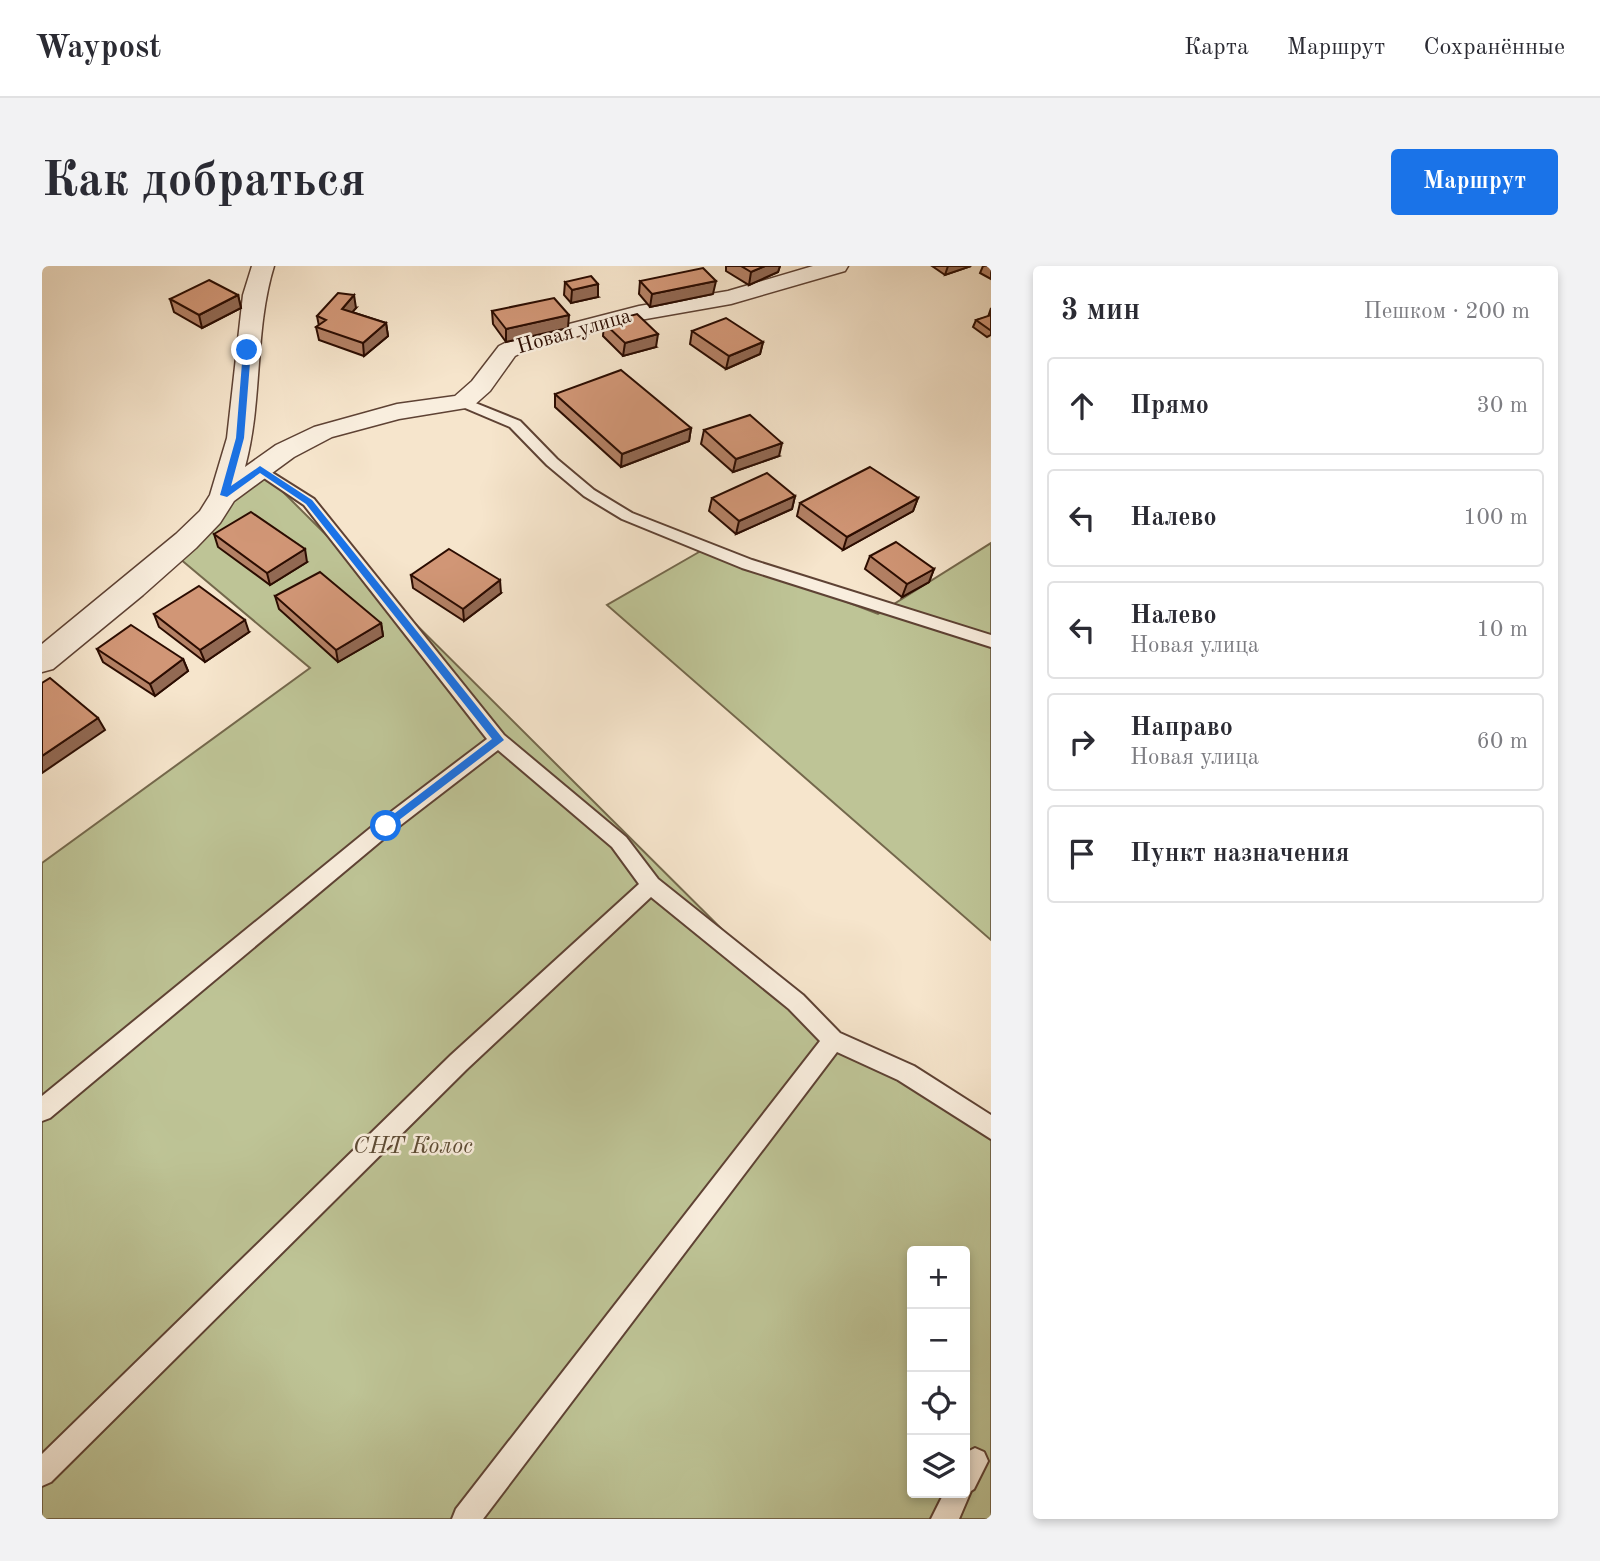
<!DOCTYPE html>
<html lang="ru">
<head>
<meta charset="utf-8">
<style>
	body { margin:0; font-family:"Old Standard TT",serif; background:#f2f2f3; color:#2b2b33 }
	.controls { position:absolute; right:21px; bottom:21px; display:grid; overflow:hidden; border-radius:7px; box-shadow:0 4px 10px #0003 }
	.controls button { width:63px; height:63px; display:grid; place-items:center; padding:0; border:0; border-bottom:2px solid #e1e1e2; background:#fff; color:#2b2b33; font:35px sans-serif }
	.stop { position:absolute; width:21px; height:21px; margin:-16px; border:5px solid #1a73e8; border-radius:50%; background:#fff }
	.stop.end { background:#1a73e8; border-color:#fff; box-shadow:0 2px 7px #0008 }
	.list { margin:0; padding:0; list-style:none }
	h2 { display:flex; justify-content:space-between; align-items:center; height:91px; margin:0; padding:0 28px; font-size:30px }
	h2 small { font-size:23px; font-weight:400; color:#7c7c81 }
	.list li { display:grid; grid-template-columns:46px 1fr auto; gap:21px; align-items:center; box-sizing:border-box; height:98px; margin:0 14px 14px; padding:0 14px; border:2px solid #e1e1e2; border-radius:7px }
	.list b { display:block; font-size:26px; white-space:nowrap }
	.list p { margin:0; font-size:23px; white-space:nowrap; color:#7c7c81 }
	.list em { font-size:23px; font-style:normal; color:#7c7c81 }
	.icon { flex:none; width:38px; height:38px; fill:none; stroke:currentColor; stroke-width:2; stroke-linecap:round; stroke-linejoin:round }
	.map { position:relative; flex:none; width:949px; height:1253px; overflow:hidden; border-radius:7px }
	header { display:flex; align-items:center; gap:42px; box-sizing:border-box; height:98px; padding:0 35px; background:#fff; border-bottom:2px solid #e1e1e2 }
	header strong { font-size:33px }
	nav { display:flex; gap:38px; margin-inline-start:auto; font-size:24px }
	.intro { display:flex; align-items:center; justify-content:space-between; box-sizing:border-box; height:168px; padding:0 42px }
	h1 { margin:0; font-size:49px }
	.button { padding:18px 32px; border-radius:7px; background:#1a73e8; color:#fff; font-size:24px; font-weight:700 }
	main { display:flex; gap:42px; padding:0 42px }
	aside { flex:1; background:#fff; border-radius:7px; box-shadow:0 4px 10px #0003 }
	.map>svg:first-child { display:block }
	.green { fill:#bec496; stroke:#74684c; stroke-width:2; fill-rule:evenodd }
	.lines { fill:none; stroke-linecap:round; stroke-linejoin:round }
	.service-casing { stroke:#5e4234; stroke-width:4 }
	.minor-casing { stroke:#5e4234; stroke-width:3 }
	.service { fill:#f9eede; fill-rule:evenodd }
	.minor { fill:#f9eede; fill-rule:evenodd }
	.wall { fill:#b48165; stroke:#2b0c01; stroke-width:2 }
	.shaded-wall { fill:#926953; stroke:#2b0c01; stroke-width:2 }
	.building { fill:#d19676; stroke:#2b0c01; stroke-width:2 }
	.route { fill:#1a73e8 }
	.labels { text-anchor:middle; dominant-baseline:central; stroke-width:5; stroke-linejoin:round; paint-order:stroke }
	.far-street-label { font-size:21px; fill:#2b0c01; stroke:#f9eede }
	.park-label { font-size:24px; font-style:italic; fill:#5e4c35; stroke:#f9eede }
</style>
</head>
<body>
<header>
<strong>Waypost</strong>
<nav><a>Карта</a><a>Маршрут</a><a>Сохранённые</a></nav>
</header>
<div class="intro"><h1>Как добраться</h1><a class="button">Маршрут</a></div>
<main>
<div class="map">
<svg width="949" height="1253" viewBox="0 0 949 1253">
	<rect width="100%" height="100%" fill="#f6e5cc"/>
	<filter id="stains"><feTurbulence type="fractalNoise" baseFrequency=".00286" numOctaves="4"/><feColorMatrix values="0 0 0 0 .2 0 0 0 0 .09 0 0 0 0 .02 0 0 0 .5 -.17"/></filter>
	<radialGradient id="worn" r=".72"><stop offset=".6" stop-color="#630" stop-opacity="0"/><stop offset="1" stop-color="#630" stop-opacity=".3"/></radialGradient>
	<path class="green" d="M 218,203 L 791,774 L 949,868 L 949,1253 L 0,1253 L 0,597 L 268,402 L 131,287 ZM 870,985 L 923,985 L 923,1227 L 870,1227 Z
		M 949,277 L 949,674 L 565,339 L 664,282 L 836,348 Z"/>
	<g class="lines">
		<g class="service-casing">
			<path id="service" d="M 421,132 L 478,155 L 515,193 L 552,224 L 590,247 L 710,294 L 949,369 L 949,381 L 700,302 L 580,253 L 542,230 L 505,199 L 468,161 L 416,139 L 414,136 Z
				M 218,199 L 272,233 L 462,469 L 584,571 L 616,613 L 761,729 L 798,767 L 872,800 L 949,849 L 949,873 L 856,814 L 795,786 L 441,1253 L 410,1253 L 414,1243 L 778,775 L 747,743 L 609,631 L 425,803 L 9,1216 L 0,1220 L 0,1188 L 409,789 L 597,618 L 570,581 L 456,484 L 351,565 L 8,852 L 0,855 L 0,830 L 337,555 L 445,473 L 262,239 L 213,206 L 211,203 Z
				M 933,1182 L 942,1186 L 946,1195 L 932,1223 L 929,1225 L 917,1253 L 889,1253 L 902,1227 L 923,1227 L 923,1187 Z"/>
		</g>
		<g class="minor-casing">
			<path id="minor" d="M 210,0 L 232,0 C 212,65 221,135 203,201 L 234,179 L 272,161 L 355,138 L 413,130 L 430,115 L 457,80 L 473,72 L 597,40 L 686,25 L 771,0 L 806,0 L 803,5 L 689,38 L 598,54 L 489,82 L 473,90 L 448,125 L 430,141 L 357,153 L 290,171 L 252,191 L 192,235 L 178,257 L 154,282 L 101,329 L 11,403 L 0,406 L 0,378 L 134,268 L 158,245 L 168,229 L 185,172 L 201,29 Z"/>
		</g>
		<use href="#service" class="service"/>
		<use href="#minor" class="minor"/>
	</g>
	<path class="wall" d="M 684,0 L 738,0 L 736,6 L 707,19 L 684,5 Z
		M 890,0 L 929,0 L 903,9 Z
		M 941,0 L 949,0 L 949,13 L 938,7 Z
		M 598,15 L 671,28 L 608,41 L 597,28 Z
		M 523,16 L 556,31 L 529,37 L 522,29 Z
		M 196,29 L 199,42 L 160,62 L 132,46 L 128,33 Z
		M 314,42 L 310,46 L 344,57 L 346,70 L 322,90 L 277,74 L 274,61 L 277,60 L 275,50 Z
		M 949,42 L 949,69 L 945,71 L 931,61 L 934,54 L 946,51 Z
		M 450,45 L 526,62 L 464,76 L 451,58 Z
		M 562,57 L 614,81 L 581,90 L 561,70 Z
		M 650,65 L 721,76 L 718,88 L 684,103 L 648,78 Z
		M 513,128 L 649,162 L 647,175 L 579,201 L 513,141 Z
		M 662,164 L 737,190 L 691,206 L 659,178 Z
		M 753,230 L 750,243 L 694,268 L 667,245 L 670,232 Z
		M 876,232 L 871,245 L 801,284 L 755,250 L 758,237 Z
		M 172,268 L 265,296 L 228,319 L 176,281 Z
		M 828,290 L 892,303 L 887,316 L 860,331 L 823,303 Z
		M 369,309 L 459,327 L 422,355 L 371,322 Z
		M 233,330 L 339,357 L 341,370 L 296,396 L 237,343 Z
		M 112,348 L 207,366 L 163,396 L 117,361 Z
		M 55,383 L 141,393 L 146,405 L 113,430 L 61,396 Z"/>
	<path class="shaded-wall" d="M 723,0 L 738,0 L 736,6 L 707,19 L 709,6 Z
		M 906,0 L 929,0 L 903,9 Z
		M 674,15 L 671,28 L 608,41 L 610,28 Z
		M 556,18 L 556,31 L 529,37 L 530,24 Z
		M 196,29 L 199,42 L 160,62 L 157,49 Z
		M 312,29 L 314,42 L 302,56 L 300,43 Z
		M 527,49 L 526,62 L 464,76 L 464,63 Z
		M 344,57 L 346,70 L 322,90 L 321,77 Z
		M 616,68 L 614,81 L 581,90 L 583,77 Z
		M 721,76 L 718,88 L 684,103 L 687,90 Z
		M 649,162 L 647,175 L 579,201 L 580,188 Z
		M 740,177 L 737,190 L 691,206 L 694,193 Z
		M 753,230 L 750,243 L 694,268 L 697,255 Z
		M 876,232 L 871,245 L 801,284 L 805,271 Z
		M 263,283 L 265,296 L 228,319 L 225,307 Z
		M 892,303 L 887,316 L 860,331 L 865,318 Z
		M 458,314 L 459,327 L 422,355 L 421,343 Z
		M 203,354 L 207,366 L 163,396 L 158,384 Z
		M 339,357 L 341,370 L 296,396 L 294,384 Z
		M 141,393 L 146,405 L 113,430 L 108,418 Z
		M 56,452 L 63,464 L 0,507 L 0,490 Z"/>
	<path class="building" d="M 699,0 L 723,0 L 709,6 Z
		M 661,2 L 674,15 L 610,28 L 598,15 Z
		M 549,10 L 556,18 L 530,24 L 523,16 Z
		M 167,14 L 196,29 L 157,49 L 128,33 Z
		M 296,27 L 312,29 L 300,43 L 344,57 L 321,77 L 274,61 L 284,54 L 275,50 Z
		M 512,32 L 527,49 L 464,63 L 450,45 Z
		M 595,48 L 616,68 L 583,77 L 562,57 Z
		M 949,49 L 949,63 L 948,64 L 934,54 Z
		M 684,52 L 721,76 L 687,90 L 650,65 Z
		M 579,104 L 649,162 L 580,188 L 513,128 Z
		M 708,149 L 740,177 L 694,193 L 662,164 Z
		M 828,201 L 876,232 L 805,271 L 758,237 Z
		M 725,207 L 753,230 L 697,255 L 670,232 Z
		M 209,246 L 263,283 L 225,307 L 172,268 Z
		M 854,276 L 892,303 L 865,318 L 828,290 Z
		M 407,283 L 458,314 L 421,343 L 369,309 Z
		M 278,306 L 339,357 L 294,384 L 233,330 Z
		M 157,320 L 203,354 L 158,384 L 112,348 Z
		M 89,359 L 141,393 L 108,418 L 55,383 Z
		M 8,412 L 56,452 L 0,490 L 0,417 Z"/>
	<path class="route" d="M 205,82 L 209,84 L 202,172 L 189,220 L 218,200 L 270,234 L 462,474 L 344,564 L 339,560 L 340,557 L 450,473 L 264,238 L 218,207 L 185,231 L 178,229 L 194,172 L 201,84 Z"/>
	<g class="labels">
		<g class="far-street-label">
			<text transform="translate(532 66) rotate(-16)">Новая улица</text>
		</g>
		<g class="park-label">
			<text x="371" y="881">СНТ Колос</text>
		</g>
	</g>
	<rect width="100%" height="100%" filter="url(#stains)"/>
	<rect width="100%" height="100%" fill="url(#worn)"/>
</svg>
<div class="controls">
<button>+</button>
<button>−</button>
<button><svg class="icon" aria-label="locate" viewBox="0 0 24 24"><circle cx="12" cy="12" r="6"/><path d="M12 2v4M12 18v4M2 12h4M18 12h4"/></svg></button>
<button><svg class="icon" aria-label="layers" viewBox="0 0 24 24"><path d="M12 4l9 5-9 5-9-5zM3 14l9 5 9-5"/></svg></button>
</div>
<div class="stop" style="left:344px;top:560px"></div>
<div class="stop end" style="left:205px;top:84px"></div>
</div>
<aside>
<h2>3 мин<small>Пешком · 200 m</small></h2>
<ul class="list">
<li><svg class="icon" aria-label="ahead" viewBox="0 0 24 24"><path d="M12 20V5M6 11l6-6 6 6"/></svg><div><b>Прямо</b></div><em>30 m</em></li>
<li><svg class="icon" aria-label="left" viewBox="0 0 24 24"><path d="M17 20v-9H6M10 6l-5 5 5 5"/></svg><div><b>Налево</b></div><em>100 m</em></li>
<li><svg class="icon" aria-label="left" viewBox="0 0 24 24"><path d="M17 20v-9H6M10 6l-5 5 5 5"/></svg><div><b>Налево</b><p>Новая улица</p></div><em>10 m</em></li>
<li><svg class="icon" aria-label="right" viewBox="0 0 24 24"><path d="M7 20v-9h11M14 6l5 5-5 5"/></svg><div><b>Направо</b><p>Новая улица</p></div><em>60 m</em></li>
<li><svg class="icon" aria-label="arrive" viewBox="0 0 24 24"><path d="M6 21V4h12l-3 4 3 4H6"/></svg><div><b>Пункт назначения</b></div></li>
</ul>
</aside>
</main>
</body>
</html>
